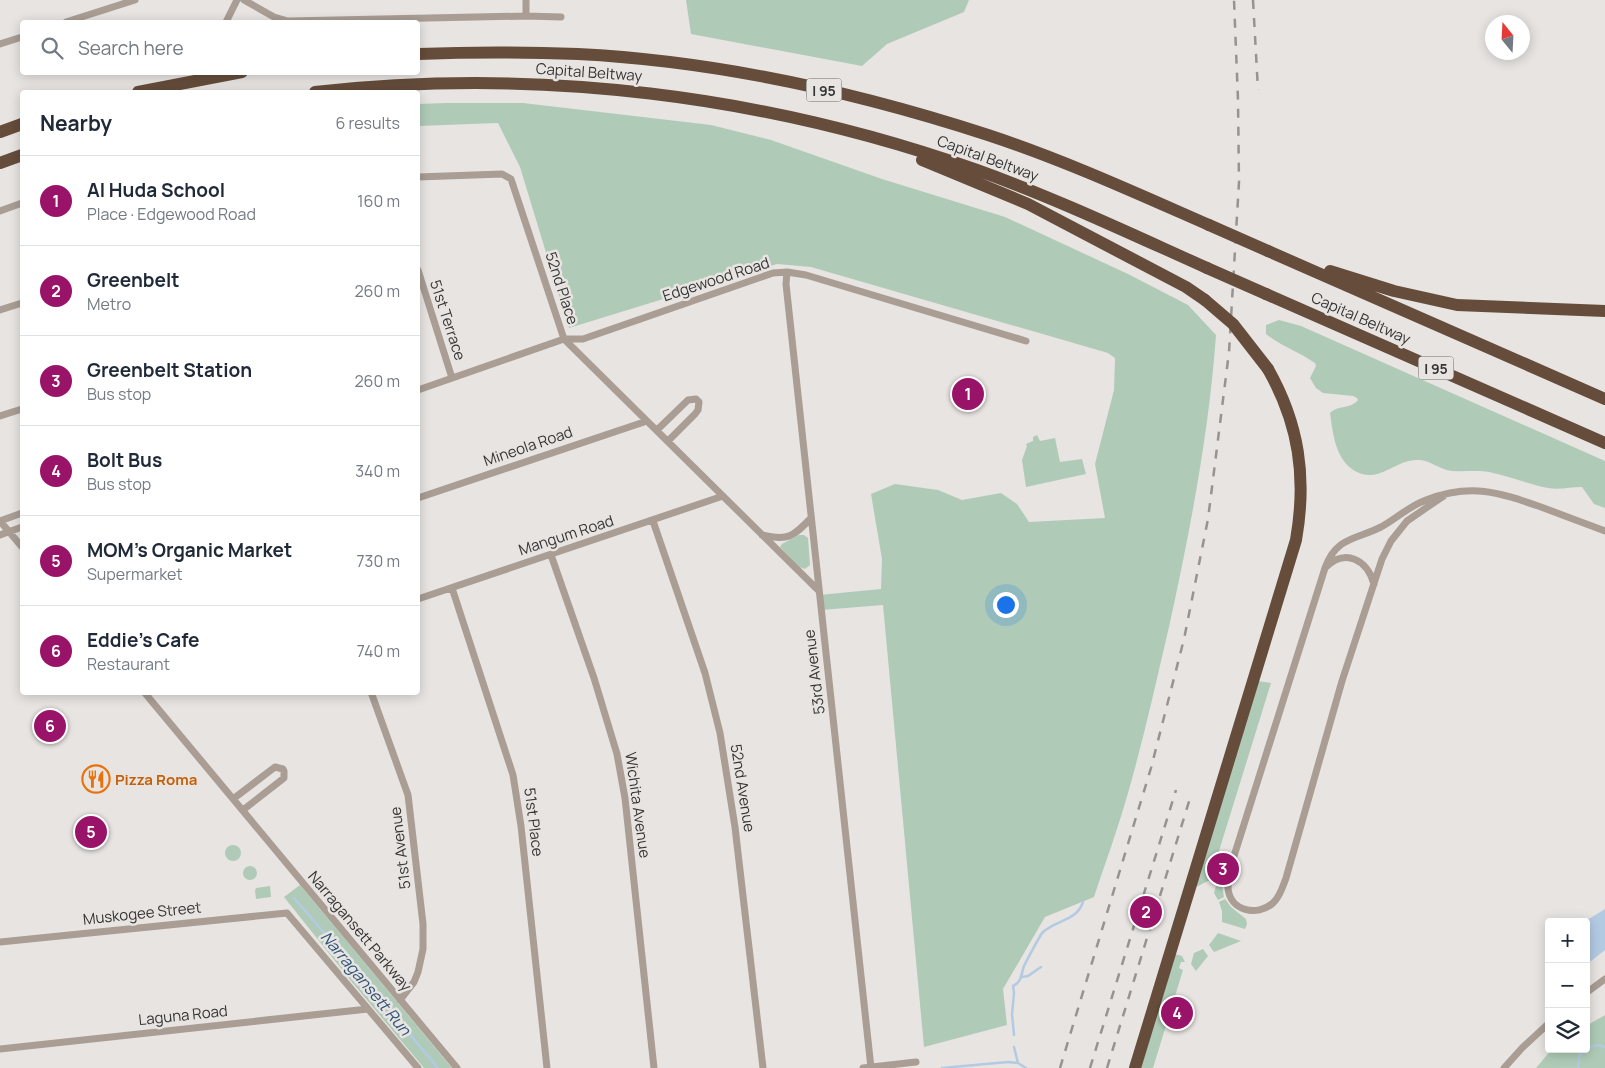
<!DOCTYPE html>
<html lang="en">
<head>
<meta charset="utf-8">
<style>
	body { margin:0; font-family:Manrope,sans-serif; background:#f6f6f7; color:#1f2937 }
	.controls { position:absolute; right:15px; bottom:15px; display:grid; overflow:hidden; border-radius:5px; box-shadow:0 2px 12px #0003 }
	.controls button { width:45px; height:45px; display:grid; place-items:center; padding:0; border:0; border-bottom:1px solid #e0e1e3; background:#fff; color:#1f2937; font:25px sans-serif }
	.compass { position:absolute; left:1485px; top:15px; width:45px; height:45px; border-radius:50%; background:#fff; box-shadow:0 2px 12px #0003; rotate:342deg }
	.you { position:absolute; left:1005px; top:604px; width:18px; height:18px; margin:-12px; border:4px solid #fff; border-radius:50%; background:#1a73e8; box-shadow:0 0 0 8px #1a73e833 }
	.badge { display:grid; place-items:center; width:32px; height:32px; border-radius:50%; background:#991368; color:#fff; font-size:16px; font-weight:700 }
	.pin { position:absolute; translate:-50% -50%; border:2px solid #fff; box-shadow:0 1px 5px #0006 }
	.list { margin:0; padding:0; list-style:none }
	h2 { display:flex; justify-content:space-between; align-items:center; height:65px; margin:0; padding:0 20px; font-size:21px }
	h2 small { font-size:16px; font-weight:400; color:#747a83 }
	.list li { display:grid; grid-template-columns:32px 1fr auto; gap:15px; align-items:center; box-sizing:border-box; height:90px; padding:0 20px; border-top:1px solid #e0e1e3 }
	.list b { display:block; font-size:19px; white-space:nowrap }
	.list p { margin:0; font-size:16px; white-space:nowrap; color:#747a83 }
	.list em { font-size:16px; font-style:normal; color:#747a83 }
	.icon { flex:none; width:28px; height:28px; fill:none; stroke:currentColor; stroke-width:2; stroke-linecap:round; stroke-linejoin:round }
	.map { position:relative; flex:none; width:1605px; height:1068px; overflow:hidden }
	.search { position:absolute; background:#fff; box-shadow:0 2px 12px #0003; left:20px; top:20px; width:400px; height:55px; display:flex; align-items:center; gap:12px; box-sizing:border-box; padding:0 18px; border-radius:5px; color:#747a83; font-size:19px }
	.panel { position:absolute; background:#fff; box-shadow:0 2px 12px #0003; left:20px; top:90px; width:400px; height:605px; border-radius:5px }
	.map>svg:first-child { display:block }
	.green { fill:#afcbb7 }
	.water { fill:#b3cae3 }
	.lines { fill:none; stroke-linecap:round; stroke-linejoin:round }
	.stream { stroke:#b3cae3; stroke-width:2.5 }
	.street { stroke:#a99d94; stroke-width:7 }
	.highway { stroke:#654c3b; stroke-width:12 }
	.rail { stroke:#969493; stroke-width:2.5; stroke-dasharray:9 9; stroke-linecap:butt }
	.highway-bridge { stroke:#654c3b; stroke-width:12 }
	.labels { text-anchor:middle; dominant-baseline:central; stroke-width:5; stroke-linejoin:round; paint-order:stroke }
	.shield { fill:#e7e4e2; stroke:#6b6a68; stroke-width:1 }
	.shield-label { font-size:14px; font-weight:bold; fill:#363534 }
	.street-label { font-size:15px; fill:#363534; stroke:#e7e4e2 }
	.food-label { font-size:15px; font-weight:bold; fill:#c56008; stroke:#e7e4e2; text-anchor:start }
	.water-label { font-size:16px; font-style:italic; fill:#305378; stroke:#e7e4e2 }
</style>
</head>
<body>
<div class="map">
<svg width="1605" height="1068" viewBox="0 0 1605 1068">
	<rect width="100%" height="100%" fill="#e7e4e2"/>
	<path class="green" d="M 686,0 L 969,0 L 964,12 L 887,44 L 862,66 L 691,34 Z
		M 445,103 L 523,103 L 711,125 L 771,140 L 882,179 L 1005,217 L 1128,274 L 1188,305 L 1216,335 C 1209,433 1190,531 1169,627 C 1153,695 1138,765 1116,832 C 1109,854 1101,875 1094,897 L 1045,917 L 1003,989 L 1007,1025 L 924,1047 L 883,605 L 821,610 L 819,595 L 881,589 L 882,559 L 871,494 L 895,484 L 938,490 L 962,500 L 1001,493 L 1017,504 L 1029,522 L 1105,518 L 1095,464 L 1114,390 L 1115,358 L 1108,353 L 811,267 L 777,264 L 569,328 L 520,167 L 498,123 L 418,126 L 418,104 Z
		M 1279,320 L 1301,326 L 1605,461 L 1605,508 L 1594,504 L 1582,487 C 1571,487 1560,490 1548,488 C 1528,484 1509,476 1489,472 C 1477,470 1464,472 1452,471 C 1440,470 1430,460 1419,460 C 1396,458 1379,485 1355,471 C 1335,459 1333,433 1330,413 C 1338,405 1351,409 1358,400 L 1357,398 L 1353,396 L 1323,393 L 1316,388 L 1310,378 L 1316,366 L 1315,363 C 1299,352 1281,346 1266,334 L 1266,325 Z
		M 1037,435 L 1040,441 L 1055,438 L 1060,462 L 1082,459 L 1086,474 L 1026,487 L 1022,460 L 1027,446 L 1026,444 L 1033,441 L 1033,437 Z
		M 799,535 L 804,535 L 808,538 L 810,565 L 805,569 L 799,567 L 780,547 L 782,544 Z
		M 1258,681 L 1271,683 L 1210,880 L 1194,888 Z
		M225 853a8 8 0 1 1 16 0a8 8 0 1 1-16 0Z
		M243 873a7 7 0 1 1 14 0a7 7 0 1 1-14 0Z
		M 1223,879 L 1222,886 L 1224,897 L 1218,900 L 1214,893 L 1217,882 Z
		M 300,885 L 452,1068 L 424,1068 L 351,981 L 284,897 Z
		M 270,886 L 271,897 L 256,899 L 255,891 L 256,888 Z
		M 1225,899 L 1231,907 L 1246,919 L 1247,924 L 1245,929 L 1222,922 L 1222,911 L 1219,902 Z
		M 1218,933 L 1241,941 L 1214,952 L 1209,945 Z
		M 1203,949 L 1208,956 L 1196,971 L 1191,964 L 1194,953 Z
		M 1175,954 L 1182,956 L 1185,962 L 1181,962 L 1179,968 L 1183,970 L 1153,1068 L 1141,1068 Z
		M 1605,1015 L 1605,1068 L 1536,1068 L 1552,1049 L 1586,1049 L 1586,1026 Z"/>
	<path class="water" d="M 1605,909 L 1605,950 L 1586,965 L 1586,922 L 1584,922 Z"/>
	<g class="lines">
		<path class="stream" d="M 294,898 L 334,944 L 438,1068
			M 1022,977 L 1028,976 L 1041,967
			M 1014,1035 L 1012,1014 L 1014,993 L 1013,986 C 1022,982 1021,974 1024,966 C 1026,962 1040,935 1043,932 C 1056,920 1077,921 1083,902
			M 1014,1047 L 1018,1063 L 1026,1068
			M 1586,1048 L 1598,1045 L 1605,1047
			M 942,1068 L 1008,1062 L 1018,1063
			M 1578,1068 L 1579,1057 L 1584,1049"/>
		<path class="street" d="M 244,0 L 274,17 L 288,21 L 526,16 L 561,17
			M 526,16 L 526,0
			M 66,22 L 135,0
			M 226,22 L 237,0
			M 0,44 L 22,37
			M 418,177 L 502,174 L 511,179 L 564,339 L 819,591
			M 0,211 L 22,203
			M 418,270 L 452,378
			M 787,272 L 786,284 L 871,1068
			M 0,310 L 22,303
			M 418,390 L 564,339 L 583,339 L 773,273 L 787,272 L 806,275 L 1026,341
			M 0,416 L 22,409
			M 657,430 L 688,400 L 696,399 L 699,402 L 698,410 L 695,414 L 668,441
			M 1445,495 L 1407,521 L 1391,541 L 1382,559 L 1342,681 L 1286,878 C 1283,886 1280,897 1273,903 C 1257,917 1230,911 1228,888 C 1228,877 1232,866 1234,856 L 1325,568 C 1336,537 1355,540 1381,527 C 1396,519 1409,506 1426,500 C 1471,483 1498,492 1541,507 C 1562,515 1584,523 1605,531
			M 418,498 L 647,421
			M 0,521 L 22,547
			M 0,521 L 22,513
			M 653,521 L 705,673 L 720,733 L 735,827 L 763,1068
			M 0,535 L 22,527
			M 762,535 C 788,541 793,537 811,518
			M 551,555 L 594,678 L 617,754 L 625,798 L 654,1068
			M 1326,567 C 1346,548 1367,560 1374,584
			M 452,588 L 513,775 L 521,826 L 547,1068
			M 418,599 L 723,496
			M 144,692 L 457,1068
			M 371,692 L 408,795 L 423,924 L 423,949 L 418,972 L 414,982 L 400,1000
			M 233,799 L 275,767 L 283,769 L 284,771 L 284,778 L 243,810
			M 0,942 L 287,913 L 418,1068
			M 1586,993 L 1605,979
			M 0,1049 L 368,1009
			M 863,1068 L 916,1062
			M 1504,1068 L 1522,1048 L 1549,1023"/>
		<path class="highway" d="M 418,54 C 471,52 524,52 578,54 C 717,61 856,92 988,135 C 1064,160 1136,193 1209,225
			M 138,92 L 242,72
			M 315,92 C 538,67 765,95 977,170 C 1055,198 1131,234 1207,268
			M 0,132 L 22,124
			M 922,160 L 1028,204 L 1186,287 L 1205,300
			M 0,163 L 22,155
			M 1268,251 L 1605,399
			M 1330,271 L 1394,291 L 1457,305 L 1605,311
			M 1266,294 L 1605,443
			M 1135,1068 L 1296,540 C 1307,477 1299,424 1268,369"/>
		<path class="rail" d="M 1253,0 L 1258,90
			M 1060,1068 L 1151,768 L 1184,639 L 1208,519 L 1229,352 L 1239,182 L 1238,100 L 1234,0
			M 1090,1068 L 1176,790
			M 1107,1068 L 1191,795"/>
		<path class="highway-bridge" d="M 1209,225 L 1268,251
			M 1207,268 L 1266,294
			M 1205,300 L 1233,324 L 1268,369"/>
	</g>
	<defs>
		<g id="restaurant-ring" transform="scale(1.4375)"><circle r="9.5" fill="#e7e4e2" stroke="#e8710a" stroke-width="1.5"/><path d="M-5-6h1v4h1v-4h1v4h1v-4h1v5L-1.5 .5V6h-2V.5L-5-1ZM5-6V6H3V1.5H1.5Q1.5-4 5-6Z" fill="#e8710a"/></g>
	</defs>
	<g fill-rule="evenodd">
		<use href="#restaurant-ring" x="96" y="779"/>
	</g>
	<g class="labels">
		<g class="shield">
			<rect x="806.5" y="78.5" width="35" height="23" rx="4"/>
			<rect x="1418.5" y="356.5" width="35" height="23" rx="4"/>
		</g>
		<g class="shield-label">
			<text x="824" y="90">I 95</text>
			<text x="1436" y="368">I 95</text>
		</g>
		<g class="street-label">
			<text transform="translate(589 72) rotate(4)">Capital Beltway</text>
			<text transform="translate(988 158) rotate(20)">Capital Beltway</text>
			<text transform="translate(716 279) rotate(-18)">Edgewood Road</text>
			<text transform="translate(562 288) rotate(72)">52nd Place</text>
			<text transform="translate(1361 318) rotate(24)">Capital Beltway</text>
			<text transform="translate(448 320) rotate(72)">51st Terrace</text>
			<text transform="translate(528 446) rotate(-19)">Mineola Road</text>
			<text transform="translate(566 535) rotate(-18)">Mangum Road</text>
			<text transform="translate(814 672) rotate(-97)">53rd Avenue</text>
			<text transform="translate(743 788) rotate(81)">52nd Avenue</text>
			<text transform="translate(638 805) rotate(82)">Wichita Avenue</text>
			<text transform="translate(534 822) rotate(83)">51st Place</text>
			<text transform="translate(400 848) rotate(-97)">51st Avenue</text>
			<text transform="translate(142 913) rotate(-6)">Muskogee Street</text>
			<text transform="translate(360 931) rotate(50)">Narragansett Parkway</text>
			<text transform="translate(183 1015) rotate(-6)">Laguna Road</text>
		</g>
		<g class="food-label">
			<text x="115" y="779">Pizza Roma</text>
		</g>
		<g class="water-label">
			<text transform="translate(366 983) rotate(50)">Narragansett Run</text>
		</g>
	</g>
</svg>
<div class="controls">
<button>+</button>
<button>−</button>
<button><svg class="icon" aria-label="layers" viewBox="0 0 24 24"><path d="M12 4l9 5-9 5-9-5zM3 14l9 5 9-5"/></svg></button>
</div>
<svg class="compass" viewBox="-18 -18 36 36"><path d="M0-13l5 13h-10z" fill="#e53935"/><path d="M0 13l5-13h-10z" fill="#747a83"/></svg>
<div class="you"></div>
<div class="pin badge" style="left:968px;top:394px">1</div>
<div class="pin badge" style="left:1146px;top:912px">2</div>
<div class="pin badge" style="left:1223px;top:869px">3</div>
<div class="pin badge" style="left:1177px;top:1013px">4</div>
<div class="pin badge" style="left:91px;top:832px">5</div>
<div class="pin badge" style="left:50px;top:726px">6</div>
<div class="search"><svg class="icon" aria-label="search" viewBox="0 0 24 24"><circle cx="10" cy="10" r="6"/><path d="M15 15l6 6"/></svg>Search here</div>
<section class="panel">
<h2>Nearby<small>6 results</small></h2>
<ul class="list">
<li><span class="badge">1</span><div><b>Al Huda School</b><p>Place · Edgewood Road</p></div><em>160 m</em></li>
<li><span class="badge">2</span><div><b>Greenbelt</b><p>Metro</p></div><em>260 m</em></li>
<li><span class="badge">3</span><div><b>Greenbelt Station</b><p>Bus stop</p></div><em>260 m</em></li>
<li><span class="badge">4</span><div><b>Bolt Bus</b><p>Bus stop</p></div><em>340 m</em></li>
<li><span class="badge">5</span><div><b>MOM's Organic Market</b><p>Supermarket</p></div><em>730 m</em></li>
<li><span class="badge">6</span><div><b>Eddie's Cafe</b><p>Restaurant</p></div><em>740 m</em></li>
</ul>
</section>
</div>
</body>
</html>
